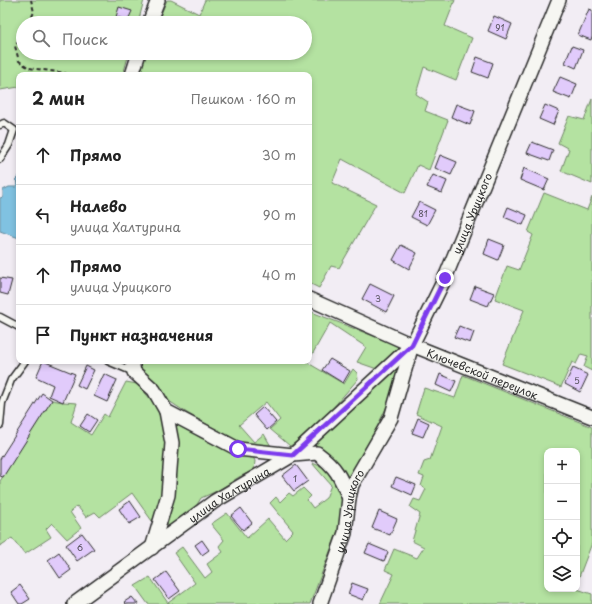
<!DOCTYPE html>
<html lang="ru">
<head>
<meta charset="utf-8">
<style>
	body { margin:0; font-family:"Playpen Sans",sans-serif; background:#f2f2f2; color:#222 }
	.controls { position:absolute; right:12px; bottom:12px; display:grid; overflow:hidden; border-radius:8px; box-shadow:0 2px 6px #0003 }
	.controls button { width:36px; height:36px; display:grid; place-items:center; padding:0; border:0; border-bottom:1px solid #e0e0e0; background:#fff; color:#222; font:20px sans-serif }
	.stop { position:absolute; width:12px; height:12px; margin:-9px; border:3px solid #7c3aed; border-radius:50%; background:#fff }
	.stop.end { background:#7c3aed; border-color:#fff; box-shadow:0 1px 4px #0008 }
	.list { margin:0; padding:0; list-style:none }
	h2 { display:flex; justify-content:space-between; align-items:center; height:52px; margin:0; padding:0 16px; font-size:17px }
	h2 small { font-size:13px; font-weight:400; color:#767676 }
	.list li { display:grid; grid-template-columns:26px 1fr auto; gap:12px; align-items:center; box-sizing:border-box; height:60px; padding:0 16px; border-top:1px solid #e0e0e0 }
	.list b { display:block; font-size:15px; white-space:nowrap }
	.list p { margin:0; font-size:13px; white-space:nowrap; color:#767676 }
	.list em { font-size:13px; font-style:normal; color:#767676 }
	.icon { flex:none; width:22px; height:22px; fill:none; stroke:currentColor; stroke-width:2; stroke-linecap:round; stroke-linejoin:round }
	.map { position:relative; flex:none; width:592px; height:604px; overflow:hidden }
	.search { position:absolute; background:#fff; box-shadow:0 2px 6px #0003; left:16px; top:16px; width:296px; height:44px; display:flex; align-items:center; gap:10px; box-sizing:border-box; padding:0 14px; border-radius:22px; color:#767676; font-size:15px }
	.panel { position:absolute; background:#fff; box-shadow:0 2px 6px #0003; left:16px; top:72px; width:296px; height:292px; border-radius:8px }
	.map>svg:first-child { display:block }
	.green { fill:#b4e2a1; stroke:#708666 }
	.water { fill:#80c2e1; stroke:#5e8698 }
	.building { fill:#e1cbfb; stroke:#2b2b2b }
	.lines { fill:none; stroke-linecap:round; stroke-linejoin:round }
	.lane-casing { stroke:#2b2b2b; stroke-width:9 }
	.street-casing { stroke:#2b2b2b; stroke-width:16 }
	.path { stroke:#2b2b2b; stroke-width:2; stroke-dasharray:4 3; stroke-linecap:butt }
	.lane { stroke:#f6f6f2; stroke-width:6 }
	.street { stroke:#f6f6f2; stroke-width:13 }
	.route { stroke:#7c3aed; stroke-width:5 }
	.labels { text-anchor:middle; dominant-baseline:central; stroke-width:3.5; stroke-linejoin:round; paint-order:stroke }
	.number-label { font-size:9px; fill:#58535f }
	.street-label { font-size:11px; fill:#2b2b2b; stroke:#f6f6f2 }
</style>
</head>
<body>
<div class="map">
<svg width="592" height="604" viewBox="0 0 592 604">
	<rect width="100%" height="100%" fill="#f2edf4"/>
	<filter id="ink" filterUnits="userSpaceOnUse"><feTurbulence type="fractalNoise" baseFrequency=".025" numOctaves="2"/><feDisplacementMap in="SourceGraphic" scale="8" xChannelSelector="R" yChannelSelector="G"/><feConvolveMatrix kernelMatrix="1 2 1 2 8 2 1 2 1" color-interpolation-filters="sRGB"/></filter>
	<g filter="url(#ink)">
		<path class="green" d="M 0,0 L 144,0 L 138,23 L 23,23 L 23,53 L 129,53 L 123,75 L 19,75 L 19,87 L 0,90 Z
			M 167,0 L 171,0 L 199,14 L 205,0 L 455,0 L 445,26 L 472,38 L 456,80 L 424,67 L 416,94 L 428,102 L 425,111 L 448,120 L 429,170 L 418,165 L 405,193 L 342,159 L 332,183 L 376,204 L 339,268 L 331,266 L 319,288 L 309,283 L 309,75 L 140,75 L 146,53 L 305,53 L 305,23 L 157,23 Z
			M 592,99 L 592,184 L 561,171 L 569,149 L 558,143 L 569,116 L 584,120 Z
			M 544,193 L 587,210 L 592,197 L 592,371 L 584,367 L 588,356 L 581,354 L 576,364 L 572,362 L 561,387 L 502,364 L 524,310 L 495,299 L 507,266 L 519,270 L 533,235 L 528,232 Z
			M 309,311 L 399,346 L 377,369 L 357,362 L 366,347 L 330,323 L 309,360 Z
			M 136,361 L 308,361 L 308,363 L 344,384 L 353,369 L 357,373 L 358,379 L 325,417 L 307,435 L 290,446 L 270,429 L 280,420 L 266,402 L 239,425 L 254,442 L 264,434 L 272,448 L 246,446 L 187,413 L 169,401 L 157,386 L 140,369 Z
			M 403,361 L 388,404 L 377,427 L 347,481 L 306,449 Z
			M 463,375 L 592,427 L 592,543 L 577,582 L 577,451 L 547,451 L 547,589 L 577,589 L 592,594 L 592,604 L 380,604 L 394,574 L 385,570 L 394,549 L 417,558 L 424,547 L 412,541 L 420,514 L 410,507 L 414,499 L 420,501 L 426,489 L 421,486 L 424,477 L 419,475 L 424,462 L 430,460 L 442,426 L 416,414 L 424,388 L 455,398 Z
			M 126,382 L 137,384 C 147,395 159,407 163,422 C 166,431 165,440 165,449 C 164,479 167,493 152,521 L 132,493 L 100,517 L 95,512 L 86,517 L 77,506 L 70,512 L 81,528 L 67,539 L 52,523 L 46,529 L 51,537 L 25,554 L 12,538 L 0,546 L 0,481 L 52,400 L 63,402 L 77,403 L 71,422 L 91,435 L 104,414 L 108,417 Z
			M 173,420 L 201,438 L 252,455 L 255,461 L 254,470 L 239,477 L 219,490 L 201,498 L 195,508 L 170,530 L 167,524 L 173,496 L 178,453 Z
			M 312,463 L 326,468 L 333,476 L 338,487 L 342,502 L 342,517 L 337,533 L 310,604 L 148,604 L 135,586 L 150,577 L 168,603 L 195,583 L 174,553 L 182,547 L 205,578 L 212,572 L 207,564 L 223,552 L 219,546 L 224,540 L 211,524 L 227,513 L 247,538 L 268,519 L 285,539 L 293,531 L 270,503 L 276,497 L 280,502 L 289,493 L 293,496 L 303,488 L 311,496 L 307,500 L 313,508 L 326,498 L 331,485 Z"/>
		<path class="water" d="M 19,176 L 19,238 L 0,231 L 0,198 L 3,197 L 3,190 L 9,187 L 16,187 L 18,183 L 15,180 Z"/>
		<path class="building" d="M 119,7 L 132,11 L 128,20 L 116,17 Z
			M 589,9 L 592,10 L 592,37 L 591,40 L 578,35 Z
			M 494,16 L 512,24 L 506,39 L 488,31 Z
			M 572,46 L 583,50 L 576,68 L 565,63 Z
			M 477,57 L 493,63 L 488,78 L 472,72 Z
			M 560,77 L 577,84 L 571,99 L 553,92 Z
			M 456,104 L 475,111 L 470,125 L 451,117 Z
			M 545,105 L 559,111 L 553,125 L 539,119 Z
			M 532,142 L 553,150 L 549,161 L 527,153 Z
			M 440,155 L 457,162 L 451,175 L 435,168 Z
			M 524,168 L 549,179 L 544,190 L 520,180 Z
			M 433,175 L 447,181 L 442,193 L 427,187 Z
			M 419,202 L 435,210 L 427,225 L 411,217 Z
			M 508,207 L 527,215 L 523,225 L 504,217 Z
			M 489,239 L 504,245 L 498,260 L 484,254 Z
			M 401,245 L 417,253 L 409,269 L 393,260 Z
			M 0,278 L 12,280 L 8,295 L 0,293 Z
			M 370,284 L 394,296 L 386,312 L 362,299 Z
			M 475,286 L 494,293 L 488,306 L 470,299 Z
			M 459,326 L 474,332 L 470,343 L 454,337 Z
			M 330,359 L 350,371 L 343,383 L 322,370 Z
			M 43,361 L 75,374 L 63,402 L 49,396 L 53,385 L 36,377 Z
			M 86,366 L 94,370 L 85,389 L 77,385 Z
			M 573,368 L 588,375 L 580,392 L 565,384 Z
			M 104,374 L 117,380 L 107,402 L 94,396 Z
			M 440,374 L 456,381 L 451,392 L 436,385 Z
			M 42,393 L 52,400 L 3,477 L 0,476 L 0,459 Z
			M 263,407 L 276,422 L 267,430 L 254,415 Z
			M 88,414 L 97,420 L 89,432 L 80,426 Z
			M 418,418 L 429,423 L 423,437 L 412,433 Z
			M 296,465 L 308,481 L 294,491 L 282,476 Z
			M 396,477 L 416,485 L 412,495 L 392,486 Z
			M 130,501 L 141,517 L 129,524 L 119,509 Z
			M 241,508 L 252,523 L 243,530 L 231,516 Z
			M 379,511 L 397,519 L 390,535 L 372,528 Z
			M 82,533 L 94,549 L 77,561 L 66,545 Z
			M 202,540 L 209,550 L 202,555 L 195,545 Z
			M 369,544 L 388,552 L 384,561 L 365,553 Z
			M 59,552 L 71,570 L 60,578 L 48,560 Z
			M 166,572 L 180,591 L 169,599 L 155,580 Z
			M 352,583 L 368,589 L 363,600 L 348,594 Z
			M 20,585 L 30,599 L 22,604 L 19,604 L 11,592 Z
			M 132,597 L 138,604 L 126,604 L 124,602 Z"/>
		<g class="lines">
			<g class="lane-casing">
				<path id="lane" d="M 0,125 L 4,123 L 14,130 L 9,145 L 0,159
					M 0,317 L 19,327
					M 108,361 L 134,372
					M 0,425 L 2,403 L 11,380 L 25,361"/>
			</g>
			<g class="street-casing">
				<g id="street">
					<path d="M 149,23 L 158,0"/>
					<path d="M 132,75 L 139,53"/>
					<path id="s1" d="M 309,299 L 412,345 L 592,417"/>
					<path d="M 132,361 L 134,372 L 154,390 L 166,411 L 238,449 L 293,455 L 317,453 C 336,467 340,476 349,498"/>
					<path d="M 152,548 L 168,495 L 172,443 L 166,411"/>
					<path id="s2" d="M 74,604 L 215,501 L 293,455 L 411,346"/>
					<path id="s3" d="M 320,604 L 345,533 L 349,498 L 352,485 L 391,418 L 412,345 L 445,278 L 559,0"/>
				</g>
			</g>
			<path class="path" d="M 29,23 L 34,12 L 31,0
				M 23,35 L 15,46 L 19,61 L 29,68 L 65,73 L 67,75"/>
			<use href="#lane" class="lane"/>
			<use href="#street" class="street"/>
		</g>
	</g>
	<g class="lines" filter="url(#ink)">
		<path class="route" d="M 238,449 L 293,455 L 412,345 L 445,278"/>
	</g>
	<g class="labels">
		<g class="number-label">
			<text x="500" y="27">91</text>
			<text x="423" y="213">81</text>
			<text x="378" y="298">3</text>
			<text x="577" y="380">5</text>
			<text x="295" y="478">1</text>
			<text x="80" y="547">6</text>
		</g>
		<g class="street-label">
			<text stroke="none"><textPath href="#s3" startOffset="422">улица Урицкого</textPath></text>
			<text stroke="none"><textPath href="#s1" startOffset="189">Ключевской переулок</textPath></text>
			<text stroke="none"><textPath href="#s2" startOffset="190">улица Халтурина</textPath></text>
			<text stroke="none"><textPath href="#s3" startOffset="98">улица Урицкого</textPath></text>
		</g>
	</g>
</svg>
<div class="controls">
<button>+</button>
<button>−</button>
<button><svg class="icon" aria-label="locate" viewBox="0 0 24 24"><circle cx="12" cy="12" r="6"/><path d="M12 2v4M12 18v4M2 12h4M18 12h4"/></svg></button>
<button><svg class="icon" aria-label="layers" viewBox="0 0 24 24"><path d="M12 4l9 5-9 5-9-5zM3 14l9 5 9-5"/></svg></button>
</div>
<div class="stop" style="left:238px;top:449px"></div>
<div class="stop end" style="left:445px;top:278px"></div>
<div class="search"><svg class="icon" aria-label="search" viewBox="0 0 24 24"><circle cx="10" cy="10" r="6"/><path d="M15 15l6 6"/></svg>Поиск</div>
<section class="panel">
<h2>2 мин<small>Пешком · 160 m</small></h2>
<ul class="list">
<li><svg class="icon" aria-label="ahead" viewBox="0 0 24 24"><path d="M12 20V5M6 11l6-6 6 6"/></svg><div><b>Прямо</b></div><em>30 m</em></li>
<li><svg class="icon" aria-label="left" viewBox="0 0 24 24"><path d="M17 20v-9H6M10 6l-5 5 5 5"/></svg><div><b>Налево</b><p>улица Халтурина</p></div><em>90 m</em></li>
<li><svg class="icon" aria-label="ahead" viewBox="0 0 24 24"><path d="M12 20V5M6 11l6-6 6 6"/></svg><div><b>Прямо</b><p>улица Урицкого</p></div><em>40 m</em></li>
<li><svg class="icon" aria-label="arrive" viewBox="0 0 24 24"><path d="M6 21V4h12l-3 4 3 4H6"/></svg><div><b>Пункт назначения</b></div></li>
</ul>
</section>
</div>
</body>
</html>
